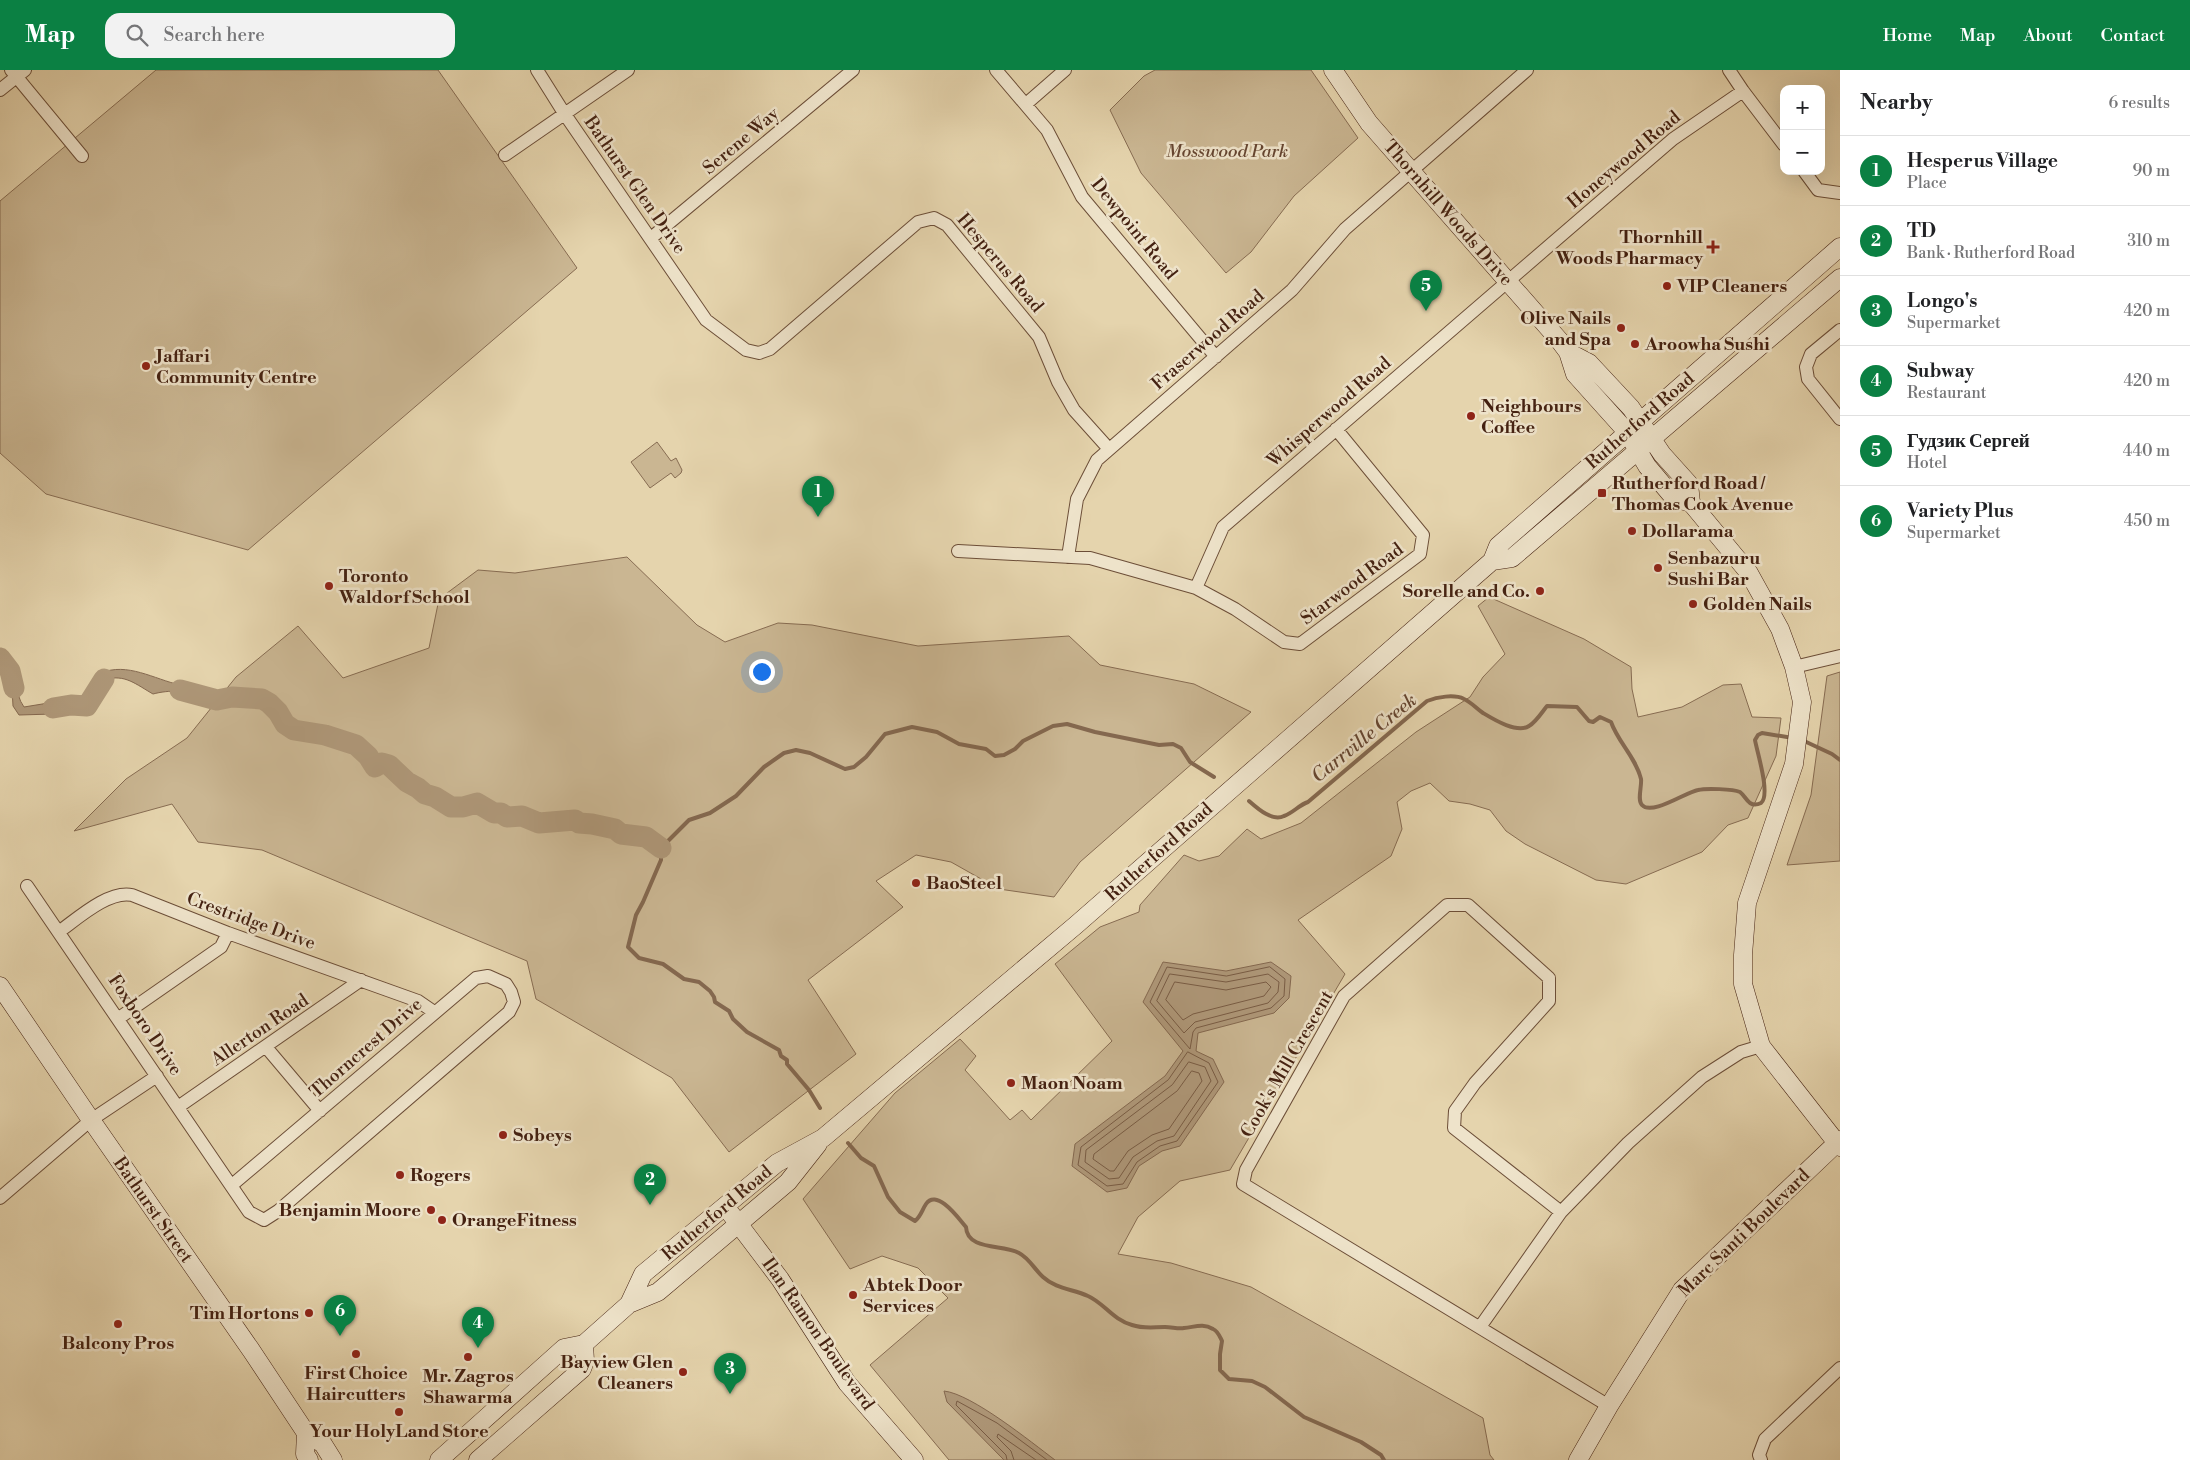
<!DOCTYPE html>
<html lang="en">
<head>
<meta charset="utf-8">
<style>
	body { margin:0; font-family:"Libre Bodoni",serif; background:#f2f2f2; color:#202124 }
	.controls { position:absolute; right:15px; top:15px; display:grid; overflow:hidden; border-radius:10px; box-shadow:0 5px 20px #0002 }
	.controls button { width:45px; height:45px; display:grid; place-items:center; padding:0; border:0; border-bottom:1px solid #e0e0e0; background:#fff; color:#202124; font:25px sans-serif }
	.you { position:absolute; left:761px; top:601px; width:18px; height:18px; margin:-12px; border:4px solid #fff; border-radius:50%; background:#1a73e8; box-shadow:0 0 0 8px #1a73e833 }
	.badge { display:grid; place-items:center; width:32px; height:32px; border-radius:50%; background:#0b8043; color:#fff; font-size:16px; font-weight:700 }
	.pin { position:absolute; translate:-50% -41px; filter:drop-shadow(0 1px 2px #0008) }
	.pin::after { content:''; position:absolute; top:26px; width:18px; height:15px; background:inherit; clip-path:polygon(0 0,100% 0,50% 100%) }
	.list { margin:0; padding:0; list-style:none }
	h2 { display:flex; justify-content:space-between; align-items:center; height:65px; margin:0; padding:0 20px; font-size:21px }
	h2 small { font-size:16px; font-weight:400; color:#757577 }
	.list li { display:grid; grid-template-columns:32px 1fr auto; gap:15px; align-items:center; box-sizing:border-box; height:70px; padding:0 20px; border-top:1px solid #e0e0e0 }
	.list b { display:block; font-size:19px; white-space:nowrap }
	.list p { margin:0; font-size:16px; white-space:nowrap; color:#757577 }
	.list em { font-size:16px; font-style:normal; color:#757577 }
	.icon { flex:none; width:28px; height:28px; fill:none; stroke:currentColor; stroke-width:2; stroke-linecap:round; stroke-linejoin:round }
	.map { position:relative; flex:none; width:1840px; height:1390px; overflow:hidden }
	header { display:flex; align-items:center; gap:30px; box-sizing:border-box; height:70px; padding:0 25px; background:#0b8043; color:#fff }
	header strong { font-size:24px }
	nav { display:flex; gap:28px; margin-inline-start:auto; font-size:18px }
	.search { width:350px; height:45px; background:#f2f2f2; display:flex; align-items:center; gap:12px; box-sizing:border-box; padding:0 18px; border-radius:15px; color:#757577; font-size:19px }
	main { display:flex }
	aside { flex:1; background:#fff }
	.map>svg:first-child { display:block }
	.green { fill:#cab692; stroke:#876c52 }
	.water { fill:#ae9778; stroke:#84684f }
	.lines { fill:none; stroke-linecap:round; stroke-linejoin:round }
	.shore { stroke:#795c44; stroke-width:1 }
	.stream { stroke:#84684f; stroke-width:4 }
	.river { stroke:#ae9778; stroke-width:21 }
	.street-casing { stroke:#6c4e38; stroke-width:14 }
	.secondary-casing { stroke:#442111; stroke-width:19 }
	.street { stroke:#eee3ca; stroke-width:12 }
	.secondary { stroke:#eee3ca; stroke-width:18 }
	.poi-dot { fill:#8f2418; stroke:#eee3ca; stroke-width:2 }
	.labels { text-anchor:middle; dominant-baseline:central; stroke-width:5; stroke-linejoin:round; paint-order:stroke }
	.street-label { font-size:18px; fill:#442111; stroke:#eee3ca }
	.park-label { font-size:18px; font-style:italic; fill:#664631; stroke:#eee3ca }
	.poi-label { font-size:18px; font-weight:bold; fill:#442111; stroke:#eee3ca; text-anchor:start }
	.water-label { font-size:19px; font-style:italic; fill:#644430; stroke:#eee3ca }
</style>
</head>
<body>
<header>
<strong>Map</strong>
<div class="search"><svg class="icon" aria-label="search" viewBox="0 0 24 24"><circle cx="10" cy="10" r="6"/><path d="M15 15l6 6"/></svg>Search here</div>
<nav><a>Home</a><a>Map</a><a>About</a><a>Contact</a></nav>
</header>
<main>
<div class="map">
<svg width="1840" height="1390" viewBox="0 0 1840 1390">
	<rect width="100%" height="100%" fill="#e5d4ad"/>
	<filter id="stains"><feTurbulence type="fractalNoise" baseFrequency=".004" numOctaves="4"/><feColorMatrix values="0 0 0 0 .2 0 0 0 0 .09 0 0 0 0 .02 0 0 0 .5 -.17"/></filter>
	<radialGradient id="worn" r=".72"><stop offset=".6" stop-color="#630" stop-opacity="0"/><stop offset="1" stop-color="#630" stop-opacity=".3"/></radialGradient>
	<path class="green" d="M 156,0 L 438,0 L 577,198 L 248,480 L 46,424 L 0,383 L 0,131 Z
		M 1155,0 L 1311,0 L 1358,68 L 1294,126 L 1251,182 L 1226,203 L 1141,103 L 1110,40 L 1144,6 Z
		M 657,372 L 671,391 L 676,388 L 682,400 L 681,403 L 675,408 L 671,403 L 650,418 L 631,392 Z
		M 627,487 L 697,555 L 725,572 L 778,553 L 812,555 L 918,576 L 1069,566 L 1100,595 L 1194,614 L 1251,642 L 1080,792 L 1054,827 L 999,819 L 951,792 L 916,785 L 876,811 L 903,837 L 808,910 L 856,984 L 729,1082 L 672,1008 L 536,929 L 527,891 L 262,780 L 198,772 L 172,734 L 74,761 L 126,709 L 187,668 L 236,607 L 298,556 L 343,608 L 429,578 L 439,529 L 478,500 L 515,503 Z
		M 1489,527 L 1584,569 L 1631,597 L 1632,619 L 1638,647 L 1682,637 L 1723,615 L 1741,614 L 1752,647 L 1781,648 L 1776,686 L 1748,748 L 1728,755 L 1702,782 L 1626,814 L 1596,810 L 1525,774 L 1506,761 L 1490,740 L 1470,734 L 1449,731 L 1430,713 L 1411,721 L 1397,732 L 1402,759 L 1391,786 L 1298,850 L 1345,904 L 1230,1100 L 1180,1111 L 1138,1147 L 1118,1184 L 1171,1193 L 1251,1217 L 1483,1348 L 1490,1385 L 1494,1390 L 949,1390 L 870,1295 L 948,1228 L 918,1198 L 882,1186 L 850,1199 L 803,1129 L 895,1023 L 960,969 L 976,986 L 965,1000 L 1010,1050 L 1022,1040 L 1031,1050 L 1112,971 L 1055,894 L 1100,857 L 1139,842 L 1140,835 L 1184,785 L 1199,791 L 1219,786 L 1247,759 L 1261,769 L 1301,753 L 1416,662 L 1470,627 L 1483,607 L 1505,584 L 1478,536 Z
		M 1840,602 L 1840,791 L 1787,795 L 1811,725 L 1827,606 Z"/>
	<path class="water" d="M 7,588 C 20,606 13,622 24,637 L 85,627 L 96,614 L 101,603 C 127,592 154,609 180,615 C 190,617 198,617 207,621 L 209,625 L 203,630 C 190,619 168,620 153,624 C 137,615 124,603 105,610 L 99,628 L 80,636 L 76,641 L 68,637 L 58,639 L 53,644 L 19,645 L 13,636 L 12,618 L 2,594 Z
		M 1163,892 L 1226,901 L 1271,892 L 1291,906 L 1289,928 L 1274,943 L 1198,963 L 1196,981 L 1213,989 L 1224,1012 L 1180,1076 L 1162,1081 L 1139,1096 L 1127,1118 L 1107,1122 L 1072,1096 L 1075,1074 L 1165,1006 L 1183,981 L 1143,932 Z
		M 944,1321 C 972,1324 1031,1372 1055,1390 L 1004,1390 L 947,1332 Z"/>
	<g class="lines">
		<path class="shore" d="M 1270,897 L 1285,909 L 1284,926 L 1271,938 L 1196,958 L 1193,962 L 1190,979 L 1150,932 L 1167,897 L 1226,906 Z
			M 1170,904 L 1226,912 L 1268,904 L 1279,912 L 1278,922 L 1268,933 L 1195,952 L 1184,963 L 1157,931 Z
			M 1175,912 L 1226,920 L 1266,912 L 1271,917 L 1264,926 L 1193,944 L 1183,950 L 1166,930 Z
			M 1188,982 L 1209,993 L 1218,1012 L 1177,1071 L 1160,1076 L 1137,1092 L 1123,1114 L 1107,1116 L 1078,1095 L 1081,1077 L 1168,1010 Z
			M 1189,992 L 1205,997 L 1211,1011 L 1174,1066 L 1157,1071 L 1133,1087 L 1119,1108 L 1109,1109 L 1085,1092 L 1086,1080 L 1172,1015 Z
			M 1192,1001 L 1199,1003 L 1202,1011 L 1169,1059 L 1152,1065 L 1128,1081 L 1114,1101 L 1110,1101 L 1093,1089 L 1094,1084 L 1177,1021 Z
			M 1007,1390 L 1006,1385 L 956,1335 L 957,1331 L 997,1353 L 1047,1390
			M 1014,1390 L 1011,1381 L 997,1367 L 998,1364 L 1036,1390"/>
		<path class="stream" d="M 1802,670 L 1832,684 L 1840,690
			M 1249,731 C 1257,738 1272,752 1284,746 C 1293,743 1299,735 1308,732 L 1427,631 C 1437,627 1454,624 1464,629 C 1471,632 1477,639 1483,643 C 1493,649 1517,664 1529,656 C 1536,652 1542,642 1547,636 L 1577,637 L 1589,651 L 1593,652 L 1600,647 L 1611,652 C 1618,672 1636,688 1641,709 C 1642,716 1637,730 1642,735 C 1652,746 1686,722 1698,720 C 1706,718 1733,719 1740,722 C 1744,725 1746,730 1750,733 C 1753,735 1757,735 1761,733 C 1771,725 1757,682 1755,670 L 1758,665 L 1762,663 L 1793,668
			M 820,1038 L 809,1020 L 787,994 L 787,990 L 781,986 L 779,980 L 747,962 L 733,949 L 729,941 L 715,932 L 714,927 L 710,921 L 699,912 L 684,909 L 663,894 L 639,888 L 628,877 L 636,845 L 643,832 L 661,790 L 661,778 L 689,750 L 710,743 L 736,726 L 764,697 L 784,683 L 796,680 L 810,683 L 845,699 L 854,697 L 866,687 L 885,664 L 912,657 L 937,662 L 959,674 L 986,679 L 995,686 L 1004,685 L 1015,679 L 1023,671 L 1053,656 L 1067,654 L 1095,662 L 1159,675 L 1173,674 L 1181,678 L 1190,692 L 1214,707
			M 848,1073 L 861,1088 L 874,1096 L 888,1127 L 900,1142 L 915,1151 C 921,1146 922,1140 926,1134 C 937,1118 959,1149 966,1157 C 967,1181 1004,1174 1019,1183 C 1029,1188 1035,1200 1043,1207 C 1056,1219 1073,1219 1088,1226 C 1104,1233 1113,1250 1132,1255 C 1144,1259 1153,1257 1165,1257 C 1172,1257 1178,1259 1184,1258 C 1195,1257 1203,1253 1213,1259 C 1218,1261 1220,1267 1222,1271 L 1220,1284 L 1220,1300 L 1229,1309 L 1252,1311 L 1265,1317 L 1304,1347 L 1361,1372 L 1381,1385 L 1384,1390"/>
		<path class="river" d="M 0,588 L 10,601 L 14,618
			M 180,620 L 217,630 L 232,627 L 262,629 L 269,633 L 278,642 L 285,654 L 294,660 L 325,665 L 356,675 L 368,686 L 375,697 L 382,693 L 389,695 L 407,712 L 418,718 L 425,724 L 435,727 L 451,737 L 463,737 L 477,733 L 494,743 L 501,743 L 507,747 L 522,746 L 539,753 L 575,750 L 579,753 L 592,754 L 615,759 L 621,764 L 646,767 L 661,778
			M 53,638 L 71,635 L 87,636 L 104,609"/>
		<g class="street-casing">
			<path id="street" d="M 11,0 L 82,86
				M 537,0 L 564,43 L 706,250 L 746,280 L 759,283 L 770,279 L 918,152 L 934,148 L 947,155 L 1039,267 L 1058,312 L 1074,340 L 1109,379
				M 996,0 L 1047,60 L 1082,127 L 1216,287
				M 1729,0 L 1743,21 L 1784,75
				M 0,20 L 25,0
				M 1026,34 L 1065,0
				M 505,85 L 628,0
				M 1804,101 L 1818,120 L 1840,123
				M 651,168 L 853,0
				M 1840,260 L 1811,284 L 1806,297 L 1808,309 L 1840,349
				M 958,481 L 1090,488 L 1196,518 L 1235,539 L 1284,572 L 1300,574 L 1420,484 L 1423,465 L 1336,359
				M 1068,487 L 1077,429 L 1097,390 L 1292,220 L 1345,159 L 1527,0
				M 1196,518 L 1223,457 L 1673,69 L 1743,21
				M 1794,597 L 1840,586
				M 27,816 L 249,1142 L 264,1150 L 278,1141 L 509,942 L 514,932 L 511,922 L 506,914 L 488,906 L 476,908 L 232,1115
				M 60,861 C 78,848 109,820 132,825 L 228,863 L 418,931 L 434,942
				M 119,948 L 221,877 L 228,863
				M 266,977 L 320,1041
				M 178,1037 L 361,910
				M 0,1128 L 91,1050 L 157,1006
				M 1561,1142 L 1454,1058 L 1455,1041 L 1475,1013 L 1549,931 L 1549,908 L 1468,835 L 1447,835 L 1344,926 L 1246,1100 L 1243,1114 L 1609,1336
				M 1480,1257 L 1561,1142 L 1628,1073 L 1702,1007 L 1741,982 L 1761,976
				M 1761,1390 L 1759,1385 L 1765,1369 L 1840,1298"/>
		</g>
		<g class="secondary-casing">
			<path id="secondary" d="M 1333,0 L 1369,53 L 1559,270 L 1568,282 L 1575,304 L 1627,362 L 1647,396 L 1674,428 L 1691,433
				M 1568,282 L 1589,293 L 1631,338 L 1662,384 L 1689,414 L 1691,433 L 1749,503 L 1780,559 L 1794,597 L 1802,632 L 1794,694 L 1747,833 L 1743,885 L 1743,914 L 1761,976 L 1840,1077
				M 1492,491 L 1512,488 L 1840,208
				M 0,916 L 91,1050 L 251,1280 L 306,1363 L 323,1374 L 333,1390
				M 731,1144 L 780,1209 L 847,1313 L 914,1390
				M 629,1234 L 643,1204 L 777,1093 L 823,1068 L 1076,855 L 1492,491 L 1498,476 L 1840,177
				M 306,1363 L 305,1384 L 309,1390
				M 439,1390 L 564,1278 L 584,1274 L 629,1234 L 658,1222 L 788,1112 L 818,1074
				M 478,1390 L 582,1299 L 585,1291 L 584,1274
				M 1578,1390 L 1609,1336 L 1682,1220 L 1840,1070"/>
		</g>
		<use href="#street" class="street"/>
		<use href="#secondary" class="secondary"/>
	</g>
	<g class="poi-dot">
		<path d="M1710.5 169.5h5v5h5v5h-5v5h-5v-5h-5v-5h5z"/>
		<circle cx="1667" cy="216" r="5"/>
		<circle cx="1621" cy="258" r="5"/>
		<circle cx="1635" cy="274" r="5"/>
		<circle cx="146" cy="296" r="5"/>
		<circle cx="1471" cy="346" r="5"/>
		<rect x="1597" y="418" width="10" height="10" rx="2.5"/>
		<circle cx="1632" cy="461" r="5"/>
		<circle cx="1658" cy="498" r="5"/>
		<circle cx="329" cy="516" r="5"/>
		<circle cx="1540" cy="521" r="5"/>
		<circle cx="1693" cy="534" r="5"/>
		<circle cx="916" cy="813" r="5"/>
		<circle cx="1011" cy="1013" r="5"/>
		<circle cx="503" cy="1065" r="5"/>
		<circle cx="400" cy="1105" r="5"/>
		<circle cx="431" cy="1140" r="5"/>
		<circle cx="442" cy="1150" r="5"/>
		<circle cx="853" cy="1225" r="5"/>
		<circle cx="309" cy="1243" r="5"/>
		<circle cx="118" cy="1254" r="5"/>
		<circle cx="356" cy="1284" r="5"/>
		<circle cx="468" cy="1287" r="5"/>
		<circle cx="683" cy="1302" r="5"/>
		<circle cx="399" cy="1342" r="5"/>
	</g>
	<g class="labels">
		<g class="street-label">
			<text transform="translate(741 71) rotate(-40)">Serene Way</text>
			<text transform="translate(1624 90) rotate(-40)">Honeywood Road</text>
			<text transform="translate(635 115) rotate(55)">Bathurst Glen Drive</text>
			<text transform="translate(1448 143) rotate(49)">Thornhill Woods Drive</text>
			<text transform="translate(1134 159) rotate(51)">Dewpoint Road</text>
			<text transform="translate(1000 193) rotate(50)">Hesperus Road</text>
			<text transform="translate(1208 270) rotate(-41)">Fraserwood Road</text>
			<text transform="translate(1329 342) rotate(-41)">Whisperwood Road</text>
			<text transform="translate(1640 351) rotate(-41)">Rutherford Road</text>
			<text transform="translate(1352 514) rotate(-37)">Starwood Road</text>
			<text transform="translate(1159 782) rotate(-42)">Rutherford Road</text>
			<text transform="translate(251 851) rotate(20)">Crestridge Drive</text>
			<text transform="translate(145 955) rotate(56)">Foxboro Drive</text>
			<text transform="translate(260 960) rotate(-34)">Allerton Road</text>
			<text transform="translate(366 978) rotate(-41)">Thorncrest Drive</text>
			<text transform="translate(1287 994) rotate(-60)">Cook's Mill Crescent</text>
			<text transform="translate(153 1140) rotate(55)">Bathurst Street</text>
			<text transform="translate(717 1143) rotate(-40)">Rutherford Road</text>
			<text transform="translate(1744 1163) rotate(-44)">Marc Santi Boulevard</text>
			<text transform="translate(818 1264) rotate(55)">Ilan Ramon Boulevard</text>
		</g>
		<g class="park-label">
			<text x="1227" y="81">Mosswood Park</text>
		</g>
		<g class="poi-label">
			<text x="1703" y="167" text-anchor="end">Thornhill<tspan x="1703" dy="21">Woods Pharmacy</tspan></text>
			<text x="1677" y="216">VIP Cleaners</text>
			<text x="1611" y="248" text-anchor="end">Olive Nails<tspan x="1611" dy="21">and Spa</tspan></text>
			<text x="1645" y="274">Aroowha Sushi</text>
			<text x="156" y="286">Jaffari<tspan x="156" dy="21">Community Centre</tspan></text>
			<text x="1481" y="336">Neighbours<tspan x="1481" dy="21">Coffee</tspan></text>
			<text x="1612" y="413">Rutherford Road /<tspan x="1612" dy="21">Thomas Cook Avenue</tspan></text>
			<text x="1642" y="461">Dollarama</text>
			<text x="1668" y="488">Senbazuru<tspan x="1668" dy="21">Sushi Bar</tspan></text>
			<text x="339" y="506">Toronto<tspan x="339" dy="21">Waldorf School</tspan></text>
			<text x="1530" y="521" text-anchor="end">Sorelle and Co.</text>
			<text x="1703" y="534">Golden Nails</text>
			<text x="926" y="813">BaoSteel</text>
			<text x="1021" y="1013">Maon Noam</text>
			<text x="513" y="1065">Sobeys</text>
			<text x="410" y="1105">Rogers</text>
			<text x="421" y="1140" text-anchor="end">Benjamin Moore</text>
			<text x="452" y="1150">OrangeFitness</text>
			<text x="863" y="1215">Abtek Door<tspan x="863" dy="21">Services</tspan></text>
			<text x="299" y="1243" text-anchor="end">Tim Hortons</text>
			<text x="118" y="1273" text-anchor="middle">Balcony Pros</text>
			<text x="673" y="1292" text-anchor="end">Bayview Glen<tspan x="673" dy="21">Cleaners</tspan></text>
			<text x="356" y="1303" text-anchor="middle">First Choice<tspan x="356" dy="21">Haircutters</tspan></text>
			<text x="468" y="1306" text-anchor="middle">Mr. Zagros<tspan x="468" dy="21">Shawarma</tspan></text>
			<text x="399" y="1361" text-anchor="middle">Your HolyLand Store</text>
		</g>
		<g class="water-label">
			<text transform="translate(1364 668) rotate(-39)">Carrville Creek</text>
		</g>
	</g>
	<rect width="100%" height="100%" filter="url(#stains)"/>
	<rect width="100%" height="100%" fill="url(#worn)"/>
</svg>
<div class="controls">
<button>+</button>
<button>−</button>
</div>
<div class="you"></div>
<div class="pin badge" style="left:818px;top:447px">1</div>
<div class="pin badge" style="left:650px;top:1135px">2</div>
<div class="pin badge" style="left:730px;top:1324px">3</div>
<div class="pin badge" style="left:478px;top:1278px">4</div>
<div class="pin badge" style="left:1426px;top:241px">5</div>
<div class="pin badge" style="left:340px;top:1266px">6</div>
</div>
<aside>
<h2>Nearby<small>6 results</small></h2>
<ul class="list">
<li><span class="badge">1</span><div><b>Hesperus Village</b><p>Place</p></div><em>90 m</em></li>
<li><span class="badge">2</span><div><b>TD</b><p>Bank · Rutherford Road</p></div><em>310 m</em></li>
<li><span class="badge">3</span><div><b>Longo's</b><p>Supermarket</p></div><em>420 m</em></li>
<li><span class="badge">4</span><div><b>Subway</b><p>Restaurant</p></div><em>420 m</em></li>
<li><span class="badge">5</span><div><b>Гудзик Сергей</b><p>Hotel</p></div><em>440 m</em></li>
<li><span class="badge">6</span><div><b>Variety Plus</b><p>Supermarket</p></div><em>450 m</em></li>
</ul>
</aside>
</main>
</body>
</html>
